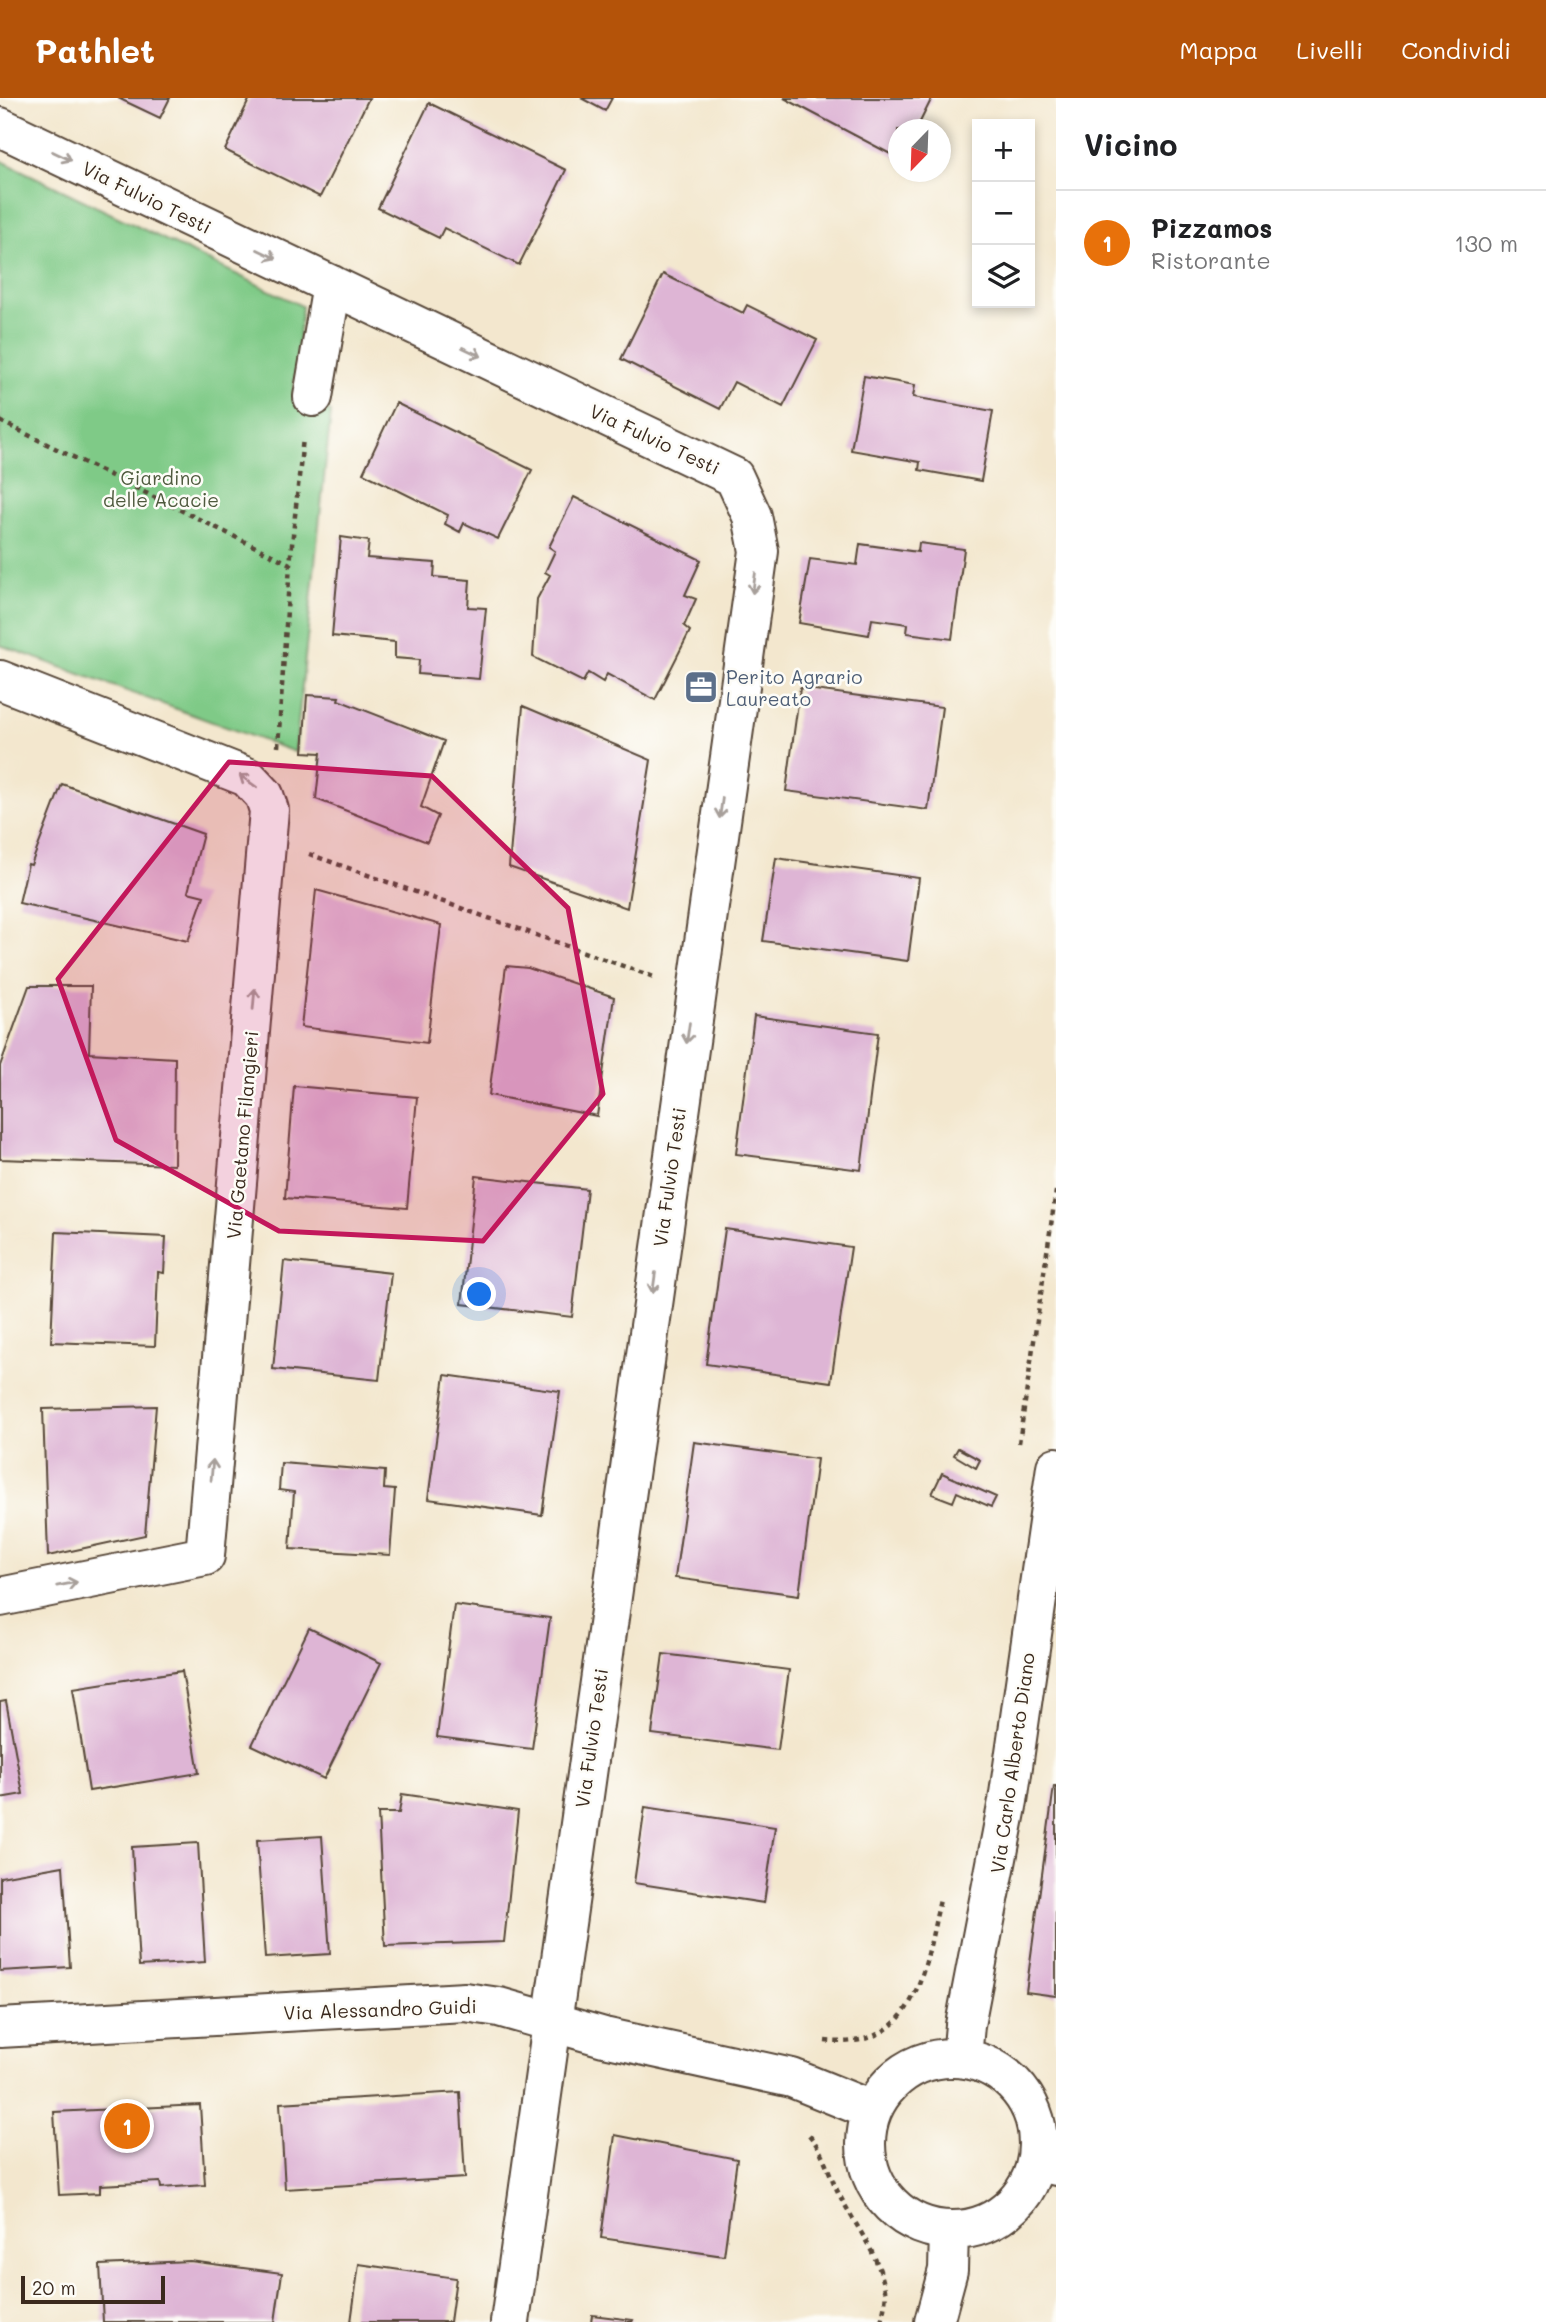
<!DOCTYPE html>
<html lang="it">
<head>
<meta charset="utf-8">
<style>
	body { margin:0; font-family:Mali,sans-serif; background:#f2f2f2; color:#202124 }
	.controls { position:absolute; right:21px; top:21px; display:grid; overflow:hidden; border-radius:0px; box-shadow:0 4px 10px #0003 }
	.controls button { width:63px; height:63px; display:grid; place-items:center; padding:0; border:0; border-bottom:2px solid #e0e0e0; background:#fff; color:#202124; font:35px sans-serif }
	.compass { position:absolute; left:888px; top:21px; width:63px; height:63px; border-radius:50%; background:#fff; box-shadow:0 4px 10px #0003; rotate:203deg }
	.scale { position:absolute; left:21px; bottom:18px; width:144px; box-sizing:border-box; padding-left:7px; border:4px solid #3b2a1e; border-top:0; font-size:19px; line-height:24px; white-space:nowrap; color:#3b2a1e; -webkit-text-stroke:5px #fdfcf7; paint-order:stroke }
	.you { position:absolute; left:480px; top:1197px; width:24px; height:24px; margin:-18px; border:5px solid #fff; border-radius:50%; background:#1a73e8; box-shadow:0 0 0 10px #1a73e833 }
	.badge { display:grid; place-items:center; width:46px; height:46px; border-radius:50%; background:#b45309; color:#fff; font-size:23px; font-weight:700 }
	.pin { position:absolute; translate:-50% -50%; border:4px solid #fff; box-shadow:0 2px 7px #0006 }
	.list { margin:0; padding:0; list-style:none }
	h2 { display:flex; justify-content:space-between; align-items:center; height:91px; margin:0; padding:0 28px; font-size:30px }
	h2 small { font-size:23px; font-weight:400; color:#757577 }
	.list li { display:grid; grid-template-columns:46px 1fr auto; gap:21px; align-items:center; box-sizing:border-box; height:105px; padding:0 28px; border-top:2px solid #e0e0e0 }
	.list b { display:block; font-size:26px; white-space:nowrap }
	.list p { margin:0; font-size:23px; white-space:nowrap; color:#757577 }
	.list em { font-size:23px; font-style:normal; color:#757577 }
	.icon { flex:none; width:38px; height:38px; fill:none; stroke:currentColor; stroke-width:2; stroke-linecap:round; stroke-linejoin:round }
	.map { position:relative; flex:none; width:1056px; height:2224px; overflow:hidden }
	header { display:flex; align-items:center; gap:42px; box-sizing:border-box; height:98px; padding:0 35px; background:#b45309; color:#fff }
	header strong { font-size:33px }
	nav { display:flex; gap:38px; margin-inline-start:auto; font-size:24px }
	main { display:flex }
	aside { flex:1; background:#fff }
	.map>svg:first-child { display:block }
	.green { fill:#7fca87; stroke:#5d7a52; stroke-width:2 }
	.building { fill:#deb5d5 }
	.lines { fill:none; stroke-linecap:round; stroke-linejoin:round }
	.minor-casing { stroke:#574638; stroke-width:42 }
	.major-casing { stroke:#574638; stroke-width:42 }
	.path { stroke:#574638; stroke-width:4.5; stroke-dasharray:5 5; stroke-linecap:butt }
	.minor { stroke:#fff; stroke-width:38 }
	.major { stroke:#fff; stroke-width:38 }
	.oneway { stroke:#a79f9a }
	.marked { fill:#c2185b; fill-opacity:0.2; stroke:#c2185b; stroke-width:5; stroke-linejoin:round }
	.labels { text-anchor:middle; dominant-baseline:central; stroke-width:5; stroke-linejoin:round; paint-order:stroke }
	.street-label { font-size:19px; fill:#3b2a1e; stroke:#fdfcf7 }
	.park-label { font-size:19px; fill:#4f5a3e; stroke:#fdfcf7 }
	.service-label { font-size:19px; fill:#4e5e75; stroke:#fdfcf7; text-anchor:start }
</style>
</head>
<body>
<header>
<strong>Pathlet</strong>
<nav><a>Mappa</a><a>Livelli</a><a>Condividi</a></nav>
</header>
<main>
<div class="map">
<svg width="1056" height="2224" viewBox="0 0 1056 2224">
	<rect width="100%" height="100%" fill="#fdfcf7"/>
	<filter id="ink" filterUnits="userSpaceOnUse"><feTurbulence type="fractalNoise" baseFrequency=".0143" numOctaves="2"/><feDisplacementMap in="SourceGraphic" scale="14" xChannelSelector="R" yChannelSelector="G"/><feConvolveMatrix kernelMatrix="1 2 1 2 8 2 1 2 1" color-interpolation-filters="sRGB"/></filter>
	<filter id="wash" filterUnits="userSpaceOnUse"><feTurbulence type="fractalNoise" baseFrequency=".00686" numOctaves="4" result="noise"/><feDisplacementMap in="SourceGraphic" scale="28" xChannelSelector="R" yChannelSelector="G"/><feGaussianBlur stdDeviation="1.57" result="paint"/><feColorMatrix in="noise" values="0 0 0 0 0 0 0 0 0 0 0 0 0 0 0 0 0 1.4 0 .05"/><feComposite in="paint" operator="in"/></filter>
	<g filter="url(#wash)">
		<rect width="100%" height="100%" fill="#f3e7ce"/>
		<path class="green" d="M 0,62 L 302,208 L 293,297 L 331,314 L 295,654 L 0,547 Z"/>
		<g id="blocks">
			<path class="building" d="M 118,0 L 170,0 L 160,20 Z
				M 250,0 L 369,0 L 320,99 L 225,52 Z
				M 581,0 L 612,0 L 605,13 Z
				M 784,0 L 932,0 L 916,32 L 898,32 L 898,60 Z
				M 429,5 L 566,72 L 519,167 L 444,130 L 439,140 L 378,110 Z
				M 663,176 L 743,215 L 747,207 L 817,242 L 783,309 L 734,284 L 720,311 L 621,261 Z
				M 864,278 L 915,287 L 913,299 L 993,313 L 981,383 L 919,372 L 920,364 L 851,352 Z
				M 396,305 L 532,372 L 498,441 L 464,425 L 460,434 L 445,426 L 448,417 L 363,375 Z
				M 574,399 L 701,462 L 685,497 L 696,501 L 684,528 L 690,533 L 655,602 L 607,576 L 603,584 L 588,575 L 583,584 L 533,559 L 537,501 L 550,477 L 545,474 L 555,453 L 549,449 Z
				M 341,439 L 369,443 L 367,460 L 435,465 L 434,479 L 470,482 L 468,509 L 486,510 L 479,581 L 418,576 L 419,562 L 395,560 L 395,544 L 332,538 Z
				M 919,445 L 964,451 L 952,541 L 907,535 L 908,526 L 872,521 L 869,537 L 799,525 L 810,461 L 857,467 L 860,446 L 918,454 Z
				M 800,590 L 942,609 L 928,712 L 786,693 Z
				M 307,597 L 339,599 L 338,602 L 444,643 L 421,709 L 438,718 L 427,744 L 316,701 L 321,655 L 303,654 Z
				M 523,608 L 651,662 L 627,810 L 509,769 Z
				M 62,686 L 203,736 L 188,794 L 204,798 L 188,843 L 19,805 L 28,766 L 31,767 Z
				M 776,760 L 919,780 L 908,863 L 763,843 Z
				M 316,792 L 441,827 L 427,945 L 301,929 Z
				M 506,868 L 528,870 L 614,899 L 597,1018 L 489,997 Z
				M 29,888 L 91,888 L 89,955 L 175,960 L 174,1067 L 0,1061 L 0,968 Z
				M 754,918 L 878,935 L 861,1072 L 736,1056 Z
				M 294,988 L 417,999 L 407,1110 L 285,1100 Z
				M 476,1078 L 587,1091 L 572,1219 L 462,1206 Z
				M 725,1131 L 851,1149 L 831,1284 L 706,1266 Z
				M 56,1134 L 166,1139 L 164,1175 L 158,1174 L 155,1248 L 51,1244 Z
				M 284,1163 L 391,1175 L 379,1282 L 273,1271 Z
				M 445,1277 L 560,1293 L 542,1417 L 428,1401 Z
				M 156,1308 L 145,1437 L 48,1458 L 43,1311 Z
				M 694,1344 L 817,1361 L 799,1497 L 675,1480 Z
				M 958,1350 L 980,1362 L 976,1370 L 954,1357 Z
				M 281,1365 L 385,1373 L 384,1391 L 395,1392 L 390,1457 L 290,1451 L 294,1394 L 279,1392 Z
				M 942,1375 L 996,1399 L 991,1409 L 957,1394 L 953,1404 L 932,1396 Z
				M 454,1507 L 550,1520 L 532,1651 L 437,1639 Z
				M 309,1530 L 381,1565 L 324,1681 L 252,1647 Z
				M 663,1556 L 789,1572 L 778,1652 L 652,1636 Z
				M 182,1573 L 199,1675 L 89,1693 L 73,1590 Z
				M 6,1603 L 23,1696 L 0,1700 L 0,1604 Z
				M 1054,1688 L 1056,1688 L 1056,1898 L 1026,1894 Z
				M 402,1696 L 518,1713 L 504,1844 L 385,1848 L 378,1715 L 399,1715 Z
				M 645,1709 L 775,1729 L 764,1805 L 634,1785 Z
				M 322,1738 L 330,1856 L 265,1860 L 257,1742 Z
				M 198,1745 L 205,1864 L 139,1868 L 132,1749 Z
				M 63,1768 L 70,1869 L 0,1873 L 0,1779 Z
				M 460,1994 L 465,2080 L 285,2091 L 280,2005 Z
				M 200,2007 L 205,2087 L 161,2090 L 160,2084 L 100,2087 L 100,2095 L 59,2097 L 54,2014 Z
				M 615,2037 L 737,2061 L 724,2158 L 601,2140 Z
				M 190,2163 L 282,2175 L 275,2224 L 103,2224 L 100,2167 Z
				M 359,2166 L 456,2180 L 450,2224 L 351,2224 Z
				M 592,2217 L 633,2222 L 632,2224 L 591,2224 Z"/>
		</g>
	</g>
	<g filter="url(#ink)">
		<use href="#blocks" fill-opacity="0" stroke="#574638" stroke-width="2"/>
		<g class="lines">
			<g class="minor-casing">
				<path id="minor" d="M 0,29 L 734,379 L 752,418 L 759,453 C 672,1043 597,1634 510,2224
					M 313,299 L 332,187
					M 0,582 L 247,679 L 264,697 L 269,712 L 205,1458 L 0,1499
					M 0,1930 L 465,1904 L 499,1909 L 604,1939 L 792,1980 L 871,2012
					M 1037,2063 L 1056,2068"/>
			</g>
			<g class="major-casing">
				<path id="major" d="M866 2046a86 86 0 1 1 172 0a86 86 0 1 1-172 0Z
					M 962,1960 L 965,1927 L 1008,1703 L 1056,1369
					M 934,2224 L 948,2172 L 949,2133"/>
			</g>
			<path class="path" d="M 0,323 L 290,466
				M 278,649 L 290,466 L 303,340
				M 309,756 L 654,879
				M 1019,1345 L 1056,1093
				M 825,1943 C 918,1953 924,1871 940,1802
				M 809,2037 C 824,2054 828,2074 838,2094 C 854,2126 879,2156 885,2192 C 887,2201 883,2214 881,2224"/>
			<use href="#minor" class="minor"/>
			<use href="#major" class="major"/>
		</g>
		<defs><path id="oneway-shaft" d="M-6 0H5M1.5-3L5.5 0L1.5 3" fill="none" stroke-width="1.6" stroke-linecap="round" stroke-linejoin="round" transform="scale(1.75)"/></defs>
		<g class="oneway">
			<use href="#oneway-shaft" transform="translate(62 58) rotate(26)"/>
			<use href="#oneway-shaft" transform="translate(267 156) rotate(26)"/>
			<use href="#oneway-shaft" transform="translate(472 254) rotate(25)"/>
			<use href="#oneway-shaft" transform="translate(754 485) rotate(98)"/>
			<use href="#oneway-shaft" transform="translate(248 683) rotate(-144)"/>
			<use href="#oneway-shaft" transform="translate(721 710) rotate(98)"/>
			<use href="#oneway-shaft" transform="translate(254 901) rotate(-85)"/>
			<use href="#oneway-shaft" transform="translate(688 935) rotate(98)"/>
			<use href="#oneway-shaft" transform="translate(654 1185) rotate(98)"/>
			<use href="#oneway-shaft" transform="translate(212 1372) rotate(-85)"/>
			<use href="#oneway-shaft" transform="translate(67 1486) rotate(-11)"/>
		</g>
	</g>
	<path class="marked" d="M 229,664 L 432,678 L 568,810 L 603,996 L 483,1143 L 279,1133 L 116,1042 L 58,881 Z"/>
	<defs>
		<g id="office-square" transform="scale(1.75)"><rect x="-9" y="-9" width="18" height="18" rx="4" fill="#5c6f8a" stroke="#fdfcf7"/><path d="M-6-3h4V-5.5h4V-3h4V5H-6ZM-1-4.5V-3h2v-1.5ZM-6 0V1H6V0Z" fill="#fff"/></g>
	</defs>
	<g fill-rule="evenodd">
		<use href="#office-square" x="701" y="589"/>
	</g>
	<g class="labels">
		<g class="street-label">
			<text transform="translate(147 99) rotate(26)">Via Fulvio Testi</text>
			<text transform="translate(655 341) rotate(25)">Via Fulvio Testi</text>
			<text transform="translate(242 1037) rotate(-85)">Via Gaetano Filangieri</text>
			<text transform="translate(669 1079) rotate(-82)">Via Fulvio Testi</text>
			<text transform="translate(591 1640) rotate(-82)">Via Fulvio Testi</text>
			<text transform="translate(1012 1665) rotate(-82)">Via Carlo Alberto Diano</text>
			<text transform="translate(380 1911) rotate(-2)">Via Alessandro Guidi</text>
		</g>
		<g class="park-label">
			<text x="161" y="379">Giardino<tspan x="161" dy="22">delle Acacie</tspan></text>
		</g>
		<g class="service-label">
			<text x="726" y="578">Perito Agrario<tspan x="726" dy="22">Laureato</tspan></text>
		</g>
	</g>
</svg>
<div class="controls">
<button>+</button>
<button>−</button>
<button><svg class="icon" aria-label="layers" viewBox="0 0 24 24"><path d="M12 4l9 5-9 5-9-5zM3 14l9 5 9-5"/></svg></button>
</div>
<svg class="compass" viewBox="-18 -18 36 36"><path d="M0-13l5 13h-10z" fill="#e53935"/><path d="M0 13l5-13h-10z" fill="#757577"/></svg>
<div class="scale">20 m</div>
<div class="you"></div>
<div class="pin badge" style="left:127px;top:2028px;background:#e8710a">1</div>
</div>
<aside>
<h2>Vicino<small></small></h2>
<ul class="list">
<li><span class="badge" style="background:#e8710a">1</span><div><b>Pizzamos</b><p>Ristorante</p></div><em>130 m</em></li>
</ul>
</aside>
</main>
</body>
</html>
